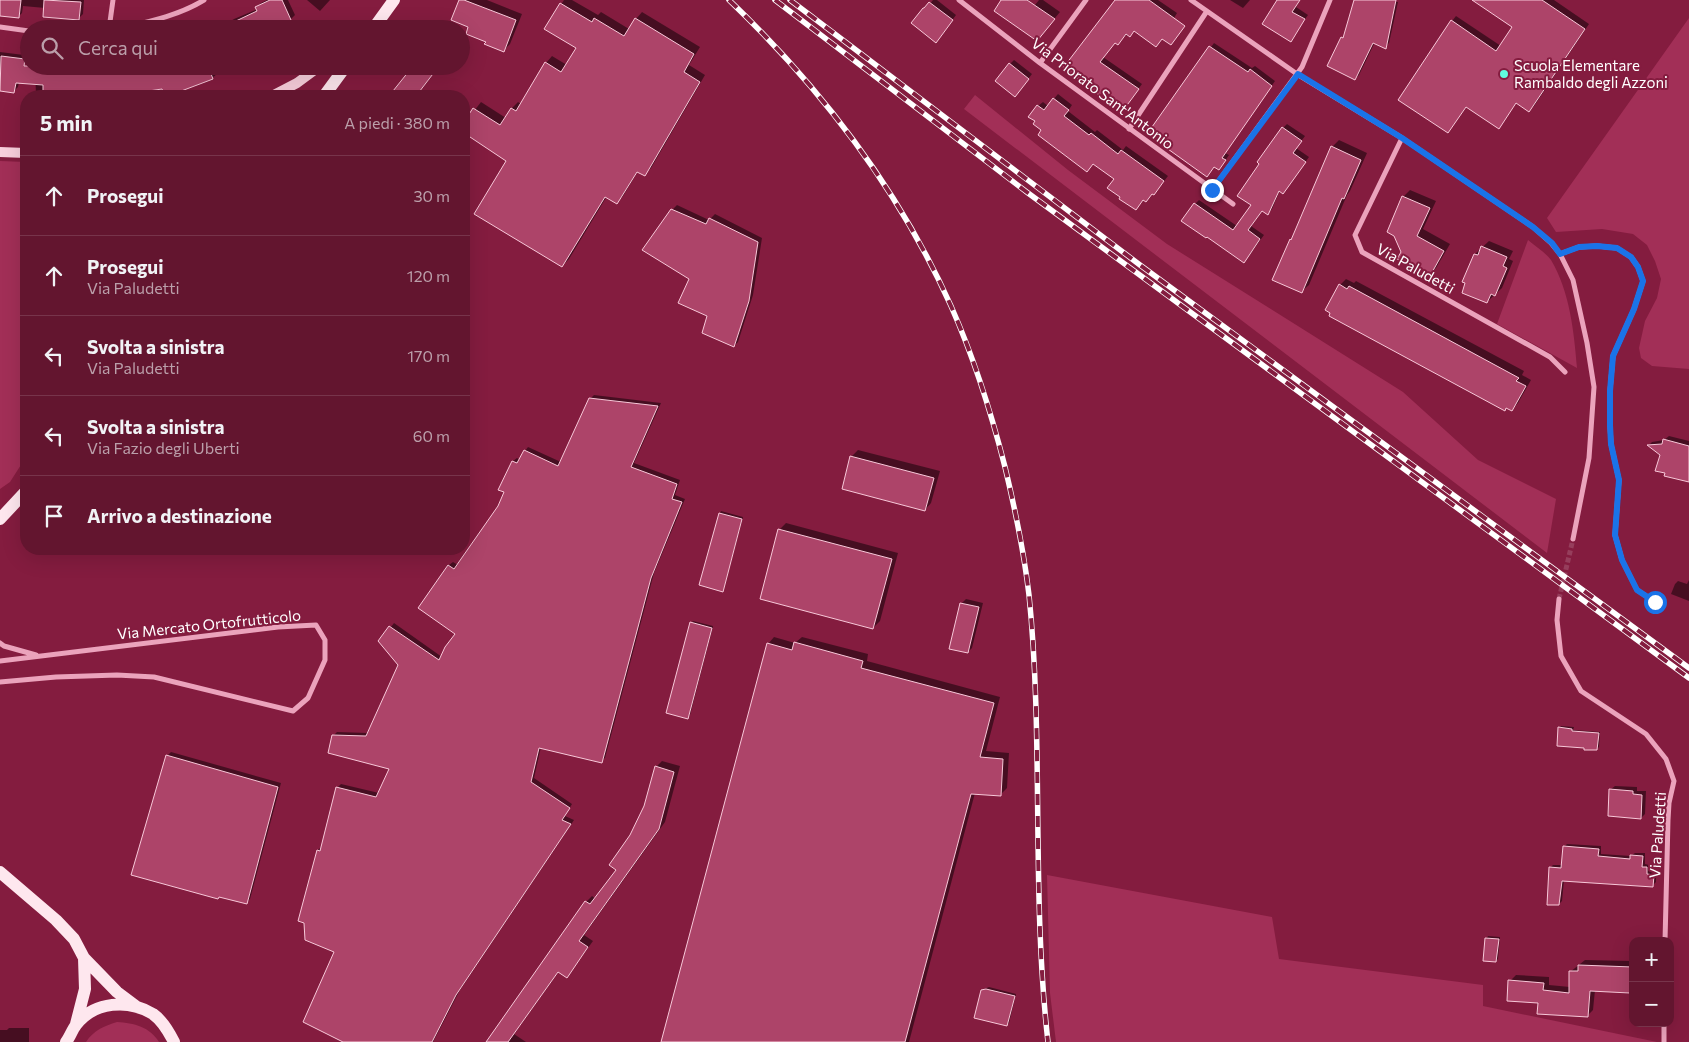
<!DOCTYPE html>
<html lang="it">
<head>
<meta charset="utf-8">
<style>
	body { margin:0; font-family:Commissioner,sans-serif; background:#691e37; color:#f1f3f6 }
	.controls { position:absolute; right:15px; bottom:15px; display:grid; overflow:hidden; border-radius:10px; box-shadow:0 5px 20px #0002 }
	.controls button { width:45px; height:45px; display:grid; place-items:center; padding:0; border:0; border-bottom:1px solid #77344b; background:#63152f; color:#f1f3f6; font:25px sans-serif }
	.stop { position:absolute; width:15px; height:15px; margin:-11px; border:4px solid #1a73e8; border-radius:50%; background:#fff }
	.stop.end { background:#1a73e8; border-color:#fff; box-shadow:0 1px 5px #0008 }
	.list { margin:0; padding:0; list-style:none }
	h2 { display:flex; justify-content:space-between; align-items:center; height:65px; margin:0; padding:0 20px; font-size:21px }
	h2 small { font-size:16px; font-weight:400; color:#bb9faa }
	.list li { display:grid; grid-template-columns:32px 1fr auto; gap:15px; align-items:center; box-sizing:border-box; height:80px; padding:0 20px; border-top:1px solid #77344b }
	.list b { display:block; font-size:19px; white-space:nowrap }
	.list p { margin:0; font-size:16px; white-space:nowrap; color:#bb9faa }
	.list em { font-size:16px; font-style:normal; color:#bb9faa }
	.icon { flex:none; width:28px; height:28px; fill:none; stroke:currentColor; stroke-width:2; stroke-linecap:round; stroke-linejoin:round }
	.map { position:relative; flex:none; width:1689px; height:1042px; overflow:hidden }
	.search { position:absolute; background:#63152f; box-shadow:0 5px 20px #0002; left:20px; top:20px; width:450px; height:55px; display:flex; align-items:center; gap:12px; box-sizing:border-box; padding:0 18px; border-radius:28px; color:#bb9faa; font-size:19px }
	.panel { position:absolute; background:#63152f; box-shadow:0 5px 20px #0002; left:20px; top:90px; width:450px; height:465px; border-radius:20px }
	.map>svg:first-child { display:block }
	.green { fill:#a22f57 }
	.shadow { fill:#0007 }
	.building { fill:#ad4469; stroke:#f8c8d9 }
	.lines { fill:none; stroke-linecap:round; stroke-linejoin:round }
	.street-tunnel { stroke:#963e5c; stroke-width:5; stroke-dasharray:5 2.5; stroke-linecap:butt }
	.street { stroke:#eba3bc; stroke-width:5 }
	.secondary { stroke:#f8cfdc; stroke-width:10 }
	.primary { stroke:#fee7ee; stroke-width:12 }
	.rail-casing { stroke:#fff; stroke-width:5.5 }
	.rail { stroke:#841c3f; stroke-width:4; stroke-dasharray:11; stroke-linecap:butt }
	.route { stroke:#1a73e8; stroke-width:6 }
	.poi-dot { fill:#60fbde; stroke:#841c3f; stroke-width:2 }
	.labels { text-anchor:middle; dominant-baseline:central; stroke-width:4; stroke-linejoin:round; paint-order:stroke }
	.poi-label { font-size:15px; fill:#fff; stroke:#841c3f; text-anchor:start }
	.street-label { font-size:15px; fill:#fff; stroke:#841c3f }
</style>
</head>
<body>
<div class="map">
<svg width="1689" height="1042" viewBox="0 0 1689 1042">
	<rect width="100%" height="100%" fill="#841c3f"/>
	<path class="green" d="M 1689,18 L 1689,369 L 1652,366 L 1641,358 L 1639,348 L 1645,321 L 1657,298 L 1661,279 L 1655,261 L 1647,245 L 1633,234 L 1602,229 L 1556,232 L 1547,218 Z
		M 975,95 L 1068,170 L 1167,244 L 1403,392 L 1478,460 L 1556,499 L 1547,553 L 964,109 Z
		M 0,161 L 26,162 L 26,457 L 10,482 L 0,489 Z
		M 1528,240 C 1535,246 1546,253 1551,260 C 1570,292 1574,332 1577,368 L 1497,324 Z
		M 1047,875 L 1272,917 L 1279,959 L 1483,985 L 1483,1006 L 1657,1042 L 1056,1042 L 1050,993 Z
		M 117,1022 C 134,1023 150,1027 159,1042 L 86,1042 C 94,1030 104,1026 117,1022 Z"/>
	<path class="shadow" d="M 0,0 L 84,0 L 83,14 L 79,18 L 45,8 L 23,6 L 22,13 L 18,17 L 0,15 Z
		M 267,0 L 279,0 L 280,3 L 283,0 L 288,0 L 295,15 L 291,19 L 273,27 L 274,29 L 218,29 L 234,19 L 258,9 L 257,7 L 261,3 Z
		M 307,0 L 330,0 L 320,11 Z
		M 460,0 L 487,0 L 522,14 L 510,44 L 504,50 L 488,41 L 470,26 Z
		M 564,0 L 572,0 L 598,15 L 601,12 L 629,29 L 636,19 L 642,12 L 700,47 L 689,65 L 705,75 L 651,168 L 644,175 L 638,171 L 623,196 L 617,203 L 607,196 L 569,259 L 562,266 L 507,161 L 464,132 L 464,124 L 481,102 L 506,118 L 512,108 L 518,102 L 521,104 L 546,63 L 552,56 L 567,65 L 577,48 L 546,28 Z
		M 933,0 L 937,0 L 956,15 L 940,37 L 929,5 Z
		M 1003,0 L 1029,0 L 1023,20 L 1039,0 L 1043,0 L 1060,12 L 1037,40 Z
		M 1117,0 L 1158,0 L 1177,13 L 1160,42 L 1135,30 L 1115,42 L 1103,57 L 1142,84 L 1126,106 L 1065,68 Z
		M 1230,0 L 1250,0 L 1243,8 Z
		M 1280,0 L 1300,0 L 1296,7 L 1308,15 L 1290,40 Z
		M 1355,0 L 1388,0 L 1398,2 L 1389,43 L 1385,47 L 1375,42 L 1359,75 L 1355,79 L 1342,38 L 1346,35 Z
		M 1474,0 L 1554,0 L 1589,24 L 1534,106 L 1529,110 L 1517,102 L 1499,127 L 1467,106 L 1452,127 L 1452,21 L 1456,16 L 1501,46 L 1514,27 Z
		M 198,23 L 200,29 L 184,29 Z
		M 1214,43 L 1252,68 L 1255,66 L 1275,81 L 1225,153 L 1229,155 L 1223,164 L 1215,166 L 1148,133 Z
		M 0,52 L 24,55 L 18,87 L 14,91 L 0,89 Z
		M 1014,60 L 1032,74 L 1019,91 L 1010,64 Z
		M 35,66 L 214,66 L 217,74 L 212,78 L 117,95 L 117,96 L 95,96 L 93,82 L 70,79 L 71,96 L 67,96 L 66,74 L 64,74 L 65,96 L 36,96 Z
		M 415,66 L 439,66 L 416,96 L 391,96 Z
		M 1058,94 L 1072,105 L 1068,111 L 1095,132 L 1097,130 L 1123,150 L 1126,146 L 1168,176 L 1158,189 L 1144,199 L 1140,204 L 1115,178 L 1094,163 L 1087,170 L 1043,130 L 1038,106 L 1043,102 L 1048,106 Z
		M 1287,124 L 1305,136 L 1296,148 L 1309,157 L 1287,188 L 1280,190 L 1272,209 L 1268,213 L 1263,210 L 1251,226 L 1264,235 L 1248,257 L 1195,204 L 1199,200 L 1237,226 L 1252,205 L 1283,128 Z
		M 1339,140 L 1367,153 L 1350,191 L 1347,195 L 1309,285 L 1302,291 L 1291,240 L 1294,237 L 1332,147 Z
		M 1410,190 L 1436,201 L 1423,229 L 1450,244 L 1436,268 L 1430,274 L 1402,252 L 1403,197 Z
		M 677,205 L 709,220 L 715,214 L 762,238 L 753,295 L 738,342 L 734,346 L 708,315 L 690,279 L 672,210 Z
		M 1489,241 L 1513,251 L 1509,259 L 1513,261 L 1502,288 L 1487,302 L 1475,254 Z
		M 1346,279 L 1354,283 L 1356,281 L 1524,371 L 1522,375 L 1531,380 L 1518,403 L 1512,410 L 1507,407 L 1505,409 L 1332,313 L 1340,285 Z
		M 594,395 L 661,403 L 634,463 L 680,480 L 675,495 L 685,499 L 654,573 L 605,758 L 601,761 L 541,747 L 534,778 L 572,804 L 565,816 L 574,820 L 460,990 L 433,1042 L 346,1042 L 336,952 L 318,850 L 322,846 L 337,788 L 341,784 L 379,793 L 391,768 L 333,736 L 337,732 L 369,733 L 400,665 L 380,641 L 394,623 L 442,657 L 456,634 L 420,607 L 449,565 L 453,562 L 458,565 L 499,506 L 505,492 L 500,490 L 513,461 L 517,458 L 520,460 L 525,451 L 528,447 L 561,462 L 590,399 Z
		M 1669,436 L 1689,441 L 1689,480 L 1661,454 L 1649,445 L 1652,442 L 1664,440 Z
		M 858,450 L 940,471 L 931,503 L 925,510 L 851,457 Z
		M 721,511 L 743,517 L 724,588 L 720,513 Z
		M 786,523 L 898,553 L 880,621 L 873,628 L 779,530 Z
		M 1689,580 L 1689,601 L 1671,594 L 1675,584 L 1678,581 L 1687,584 Z
		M 966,599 L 983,603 L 972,648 L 968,652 L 962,603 Z
		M 693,621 L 713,626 L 690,715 L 688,717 L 691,623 Z
		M 774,637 L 795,643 L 802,637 L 868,654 L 867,661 L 1000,697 L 986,751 L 1009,753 L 1007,788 L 1001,794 L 975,793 L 909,1042 L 663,1042 L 768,644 Z
		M 1561,726 L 1574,727 L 1573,730 L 1600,732 L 1599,747 L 1597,749 L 1559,728 Z
		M 171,752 L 281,783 L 250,899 L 246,903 L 220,896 L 167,756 Z
		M 662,761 L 680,766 L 665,822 L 584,935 L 593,941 L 572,970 L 566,976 L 559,971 L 514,1034 L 526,1042 L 488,1042 L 586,902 L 592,896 L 596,899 L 618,869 L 631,835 L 645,807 L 656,767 Z
		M 1615,786 L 1637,787 L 1637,791 L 1646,791 L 1645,814 L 1641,818 L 1610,790 Z
		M 1567,844 L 1601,846 L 1601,854 L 1631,856 L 1635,853 L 1645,853 L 1645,864 L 1649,865 L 1649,871 L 1656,872 L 1656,882 L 1653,885 L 1564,880 L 1562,901 L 1559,904 L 1550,868 L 1553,865 L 1563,865 L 1564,847 Z
		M 1488,936 L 1500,937 L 1498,959 L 1496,961 L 1485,960 L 1487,938 Z
		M 1585,960 L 1633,961 L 1633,988 L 1630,991 L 1595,990 L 1593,1010 L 1587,1016 L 1539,1002 L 1510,981 L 1516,975 L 1549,977 L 1549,985 L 1570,987 L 1570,972 Z
		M 989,987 L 1016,994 L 1009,1023 L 1007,1025 L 982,990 Z
		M 9,1028 L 29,1028 L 29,1042 L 0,1042 L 0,1030 L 7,1030 Z"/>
	<path class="building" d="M 0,0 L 21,0 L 19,18 L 0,16 Z
		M 44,0 L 81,2 L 79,20 L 43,17 Z
		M 270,0 L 282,0 L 291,20 L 273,29 L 219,29 L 257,11 L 255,7 Z
		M 459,0 L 464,0 L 516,20 L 504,52 L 484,44 L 486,42 L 466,34 L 468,27 L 451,20 Z
		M 1001,0 L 1027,0 L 1055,19 L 1037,41 L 994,11 Z
		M 1115,0 L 1149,0 L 1185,26 L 1171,45 L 1162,39 L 1156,47 L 1134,31 L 1130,37 L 1126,34 L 1118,45 L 1115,43 L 1100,62 L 1139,89 L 1122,112 L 1063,68 Z
		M 1277,0 L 1300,0 L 1292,12 L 1305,19 L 1291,42 L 1262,24 Z
		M 1354,0 L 1396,0 L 1386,49 L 1373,43 L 1355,80 L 1327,66 L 1341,37 L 1343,38 Z
		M 1472,0 L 1542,0 L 1585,29 L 1529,112 L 1516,103 L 1499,129 L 1466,107 L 1448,133 L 1398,100 L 1451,20 L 1496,51 L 1512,27 Z
		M 929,2 L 953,20 L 936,43 L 911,23 L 923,8 L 924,8 Z
		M 560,3 L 592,22 L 594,18 L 624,36 L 635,18 L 694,54 L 684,72 L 700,82 L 645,176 L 637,172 L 617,204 L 605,197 L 562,267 L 474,214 L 506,161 L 464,133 L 464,122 L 473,108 L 500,125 L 511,108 L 516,111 L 545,62 L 561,72 L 576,48 L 544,29 Z
		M 1209,46 L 1248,72 L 1250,69 L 1272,86 L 1222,158 L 1226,160 L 1219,170 L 1214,167 L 1207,177 L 1147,134 Z
		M 1,56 L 25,59 L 24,66 L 208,66 L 213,79 L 168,96 L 165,96 L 162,89 L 115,96 L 43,96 L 43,85 L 16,83 L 14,93 L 0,91 Z
		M 1009,63 L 1029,79 L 1015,97 L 995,81 Z
		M 413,66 L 439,66 L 416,96 L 389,96 Z
		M 1053,98 L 1069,110 L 1064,116 L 1089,135 L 1091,133 L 1118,154 L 1121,150 L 1164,181 L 1154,195 L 1152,194 L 1146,202 L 1143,200 L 1136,210 L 1119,199 L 1120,197 L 1107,188 L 1114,179 L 1093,164 L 1087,172 L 1038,135 L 1041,130 L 1033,124 L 1035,121 L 1028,117 L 1037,105 L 1044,110 Z
		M 1282,127 L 1302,141 L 1293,153 L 1306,162 L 1283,194 L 1279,191 L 1268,215 L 1262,211 L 1248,230 L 1260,239 L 1244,263 L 1207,237 L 1206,238 L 1181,221 L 1194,203 L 1233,230 L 1251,205 L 1237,196 L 1259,164 L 1257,162 Z
		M 1331,146 L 1361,160 L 1344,199 L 1342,198 L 1302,293 L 1272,280 L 1290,239 L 1291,240 Z
		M 1402,196 L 1430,208 L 1417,236 L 1444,251 L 1430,276 L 1397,259 L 1401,252 L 1394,236 L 1387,232 Z
		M 671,209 L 706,224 L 709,218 L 758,242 L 749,301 L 734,347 L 702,333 L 707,316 L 678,303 L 689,279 L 642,250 Z
		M 1481,246 L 1507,257 L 1503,266 L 1507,268 L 1495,296 L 1491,294 L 1487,303 L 1462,293 L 1465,283 L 1462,282 L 1474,254 L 1478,255 Z
		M 1339,284 L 1347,289 L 1349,286 L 1519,378 L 1516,381 L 1526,386 L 1512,411 L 1506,408 L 1505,411 L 1329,316 L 1330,313 L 1325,310 Z
		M 589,398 L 658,406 L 631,467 L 677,484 L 672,499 L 682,502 L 651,578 L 602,763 L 539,748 L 531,782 L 570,808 L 562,820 L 571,824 L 456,995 L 432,1042 L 343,1042 L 303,1022 L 334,952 L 305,940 L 304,923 L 298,921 L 317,850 L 320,851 L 336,787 L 376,797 L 389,769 L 328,753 L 332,735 L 366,736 L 398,665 L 378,641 L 389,626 L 439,660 L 445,647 L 455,634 L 418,608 L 448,565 L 454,569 L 498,506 L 504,492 L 498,490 L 512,461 L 517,463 L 524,450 L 558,466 Z
		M 1663,439 L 1689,446 L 1689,482 L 1664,476 L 1665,473 L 1655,471 L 1660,455 L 1647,445 L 1662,444 Z
		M 850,456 L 934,478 L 925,511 L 842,489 Z
		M 719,513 L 742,519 L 723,592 L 699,585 Z
		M 778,529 L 892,559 L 873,629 L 760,599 Z
		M 960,603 L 979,607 L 968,653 L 949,649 Z
		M 690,622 L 712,628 L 688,719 L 666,713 Z
		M 794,642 L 863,661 L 861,668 L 994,703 L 980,757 L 1003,759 L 1001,796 L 971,794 L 905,1042 L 661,1042 L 767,643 L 792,650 Z
		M 1558,727 L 1572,729 L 1572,731 L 1599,733 L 1597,750 L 1584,750 L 1584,748 L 1557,746 Z
		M 166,755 L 278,787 L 247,904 L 219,897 L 218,899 L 131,875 Z
		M 655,766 L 674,772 L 659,829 L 579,941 L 588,947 L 567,978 L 558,972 L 508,1042 L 486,1042 L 585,901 L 590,904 L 616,870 L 609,865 L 630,835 L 644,806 Z
		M 1609,789 L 1633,791 L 1633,794 L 1642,795 L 1641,819 L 1608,816 Z
		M 1563,846 L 1599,849 L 1598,856 L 1630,859 L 1630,855 L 1643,856 L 1642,867 L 1647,867 L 1647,874 L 1654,875 L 1653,887 L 1562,881 L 1559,905 L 1547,905 L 1549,867 L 1561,868 Z
		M 1485,938 L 1499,939 L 1496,962 L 1483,961 Z
		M 1578,965 L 1633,967 L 1633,988 L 1630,987 L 1630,993 L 1590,991 L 1588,1017 L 1537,1014 L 1538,1003 L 1507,1001 L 1508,980 L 1544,983 L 1543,990 L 1569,993 L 1569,971 L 1578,971 Z
		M 986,989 L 1015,996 L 1007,1026 L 974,1018 L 981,990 Z"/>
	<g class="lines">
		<path class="street-tunnel" d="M 1559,599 L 1573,539"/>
		<path class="street" d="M 959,0 L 1040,63 L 1233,204
			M 1191,0 L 1297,74 L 1402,138 L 1533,227 L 1551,243 L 1560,254 L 1573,280 L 1587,343 L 1594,387 L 1589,458 L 1573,539
			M 0,27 L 29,31
			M 109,29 L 113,0
			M 117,29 C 147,22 178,16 204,0
			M 1040,63 L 1086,0
			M 1129,129 L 1207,11
			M 1402,138 L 1355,235 L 1362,252 L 1550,357 L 1565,372
			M 1212,190 L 1302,67 L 1330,0
			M 1560,254 L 1579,247 L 1597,246 L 1617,248 L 1631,257 L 1638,267 L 1643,281 L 1634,309 L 1613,356 L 1610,391 L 1610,425 L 1611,444 L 1619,480 L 1615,535 L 1622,560 L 1637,590 L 1655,602
			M 1559,599 L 1557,620 L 1561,656 L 1581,691 L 1646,734 L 1666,759 L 1674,781 L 1669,803 L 1668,820 L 1665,941
			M 0,643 L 4,646 L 36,655
			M 0,661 L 278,627 L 316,625 L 325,640 L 325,660 L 308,698 L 293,711 L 154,677 L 117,675 L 56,677 L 0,682
			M 1664,1042 L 1664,1023"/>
		<path class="secondary" d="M 272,96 L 297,83 L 320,66
			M 0,152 L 26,153"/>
		<path class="primary" d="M 373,29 L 394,0
			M 324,96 L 346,66
			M 0,519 L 26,491
			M 0,872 L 56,920 L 74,939 L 84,958 L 117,992 L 137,1007
			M 76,1024 L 85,989 L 84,958
			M 66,1042 C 70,1037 72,1030 76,1025 C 94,1001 129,999 153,1014 C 163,1021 169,1032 174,1042"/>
		<g class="rail-casing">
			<path id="rail" d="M 729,0 C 820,87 899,190 951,306 C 974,358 991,412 1005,467 C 1015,509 1024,552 1029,595 C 1044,743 1031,893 1048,1042
				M 775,0 L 1028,193 L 1689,678
				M 790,0 L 1140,265 L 1689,668"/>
		</g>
		<use href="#rail" class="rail"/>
	</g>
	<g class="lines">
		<path class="route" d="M 1212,190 L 1298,74 L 1402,138 L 1533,227 L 1552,243 L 1560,254 L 1579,247 L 1597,246 L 1617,248 L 1631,257 L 1638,267 L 1643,281 L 1634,309 L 1613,356 L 1610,391 L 1610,425 L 1611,444 L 1619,480 L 1615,535 L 1622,560 L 1637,590 L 1655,602"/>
	</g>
	<circle class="poi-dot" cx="1504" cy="74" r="5"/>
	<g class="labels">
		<g class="poi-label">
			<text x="1514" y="65">Scuola Elementare<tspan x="1514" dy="17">Rambaldo degli Azzoni</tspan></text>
		</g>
		<g class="street-label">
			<text transform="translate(1103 93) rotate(37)">Via Priorato Sant'Antonio</text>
			<text transform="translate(1416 268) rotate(29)">Via Paludetti</text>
			<text transform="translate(209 624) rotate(-6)">Via Mercato Ortofrutticolo</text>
			<text transform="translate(1657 835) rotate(-86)">Via Paludetti</text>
		</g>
	</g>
</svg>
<div class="controls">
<button>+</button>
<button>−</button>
</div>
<div class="stop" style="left:1655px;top:602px"></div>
<div class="stop end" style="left:1212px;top:190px"></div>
<div class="search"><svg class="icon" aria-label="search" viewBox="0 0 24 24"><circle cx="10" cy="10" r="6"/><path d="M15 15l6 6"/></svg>Cerca qui</div>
<section class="panel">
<h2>5 min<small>A piedi · 380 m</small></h2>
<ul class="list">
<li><svg class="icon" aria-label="ahead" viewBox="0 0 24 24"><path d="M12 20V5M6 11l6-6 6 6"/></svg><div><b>Prosegui</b></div><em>30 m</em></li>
<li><svg class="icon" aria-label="ahead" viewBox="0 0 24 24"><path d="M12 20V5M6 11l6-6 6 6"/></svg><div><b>Prosegui</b><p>Via Paludetti</p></div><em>120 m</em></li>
<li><svg class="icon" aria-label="left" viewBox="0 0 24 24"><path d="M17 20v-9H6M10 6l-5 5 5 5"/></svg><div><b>Svolta a sinistra</b><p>Via Paludetti</p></div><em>170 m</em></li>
<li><svg class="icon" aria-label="left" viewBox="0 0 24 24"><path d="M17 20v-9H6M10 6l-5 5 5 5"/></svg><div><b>Svolta a sinistra</b><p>Via Fazio degli Uberti</p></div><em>60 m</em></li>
<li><svg class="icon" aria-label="arrive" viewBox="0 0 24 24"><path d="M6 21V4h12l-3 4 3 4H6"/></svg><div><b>Arrivo a destinazione</b></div></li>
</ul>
</section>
</div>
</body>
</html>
